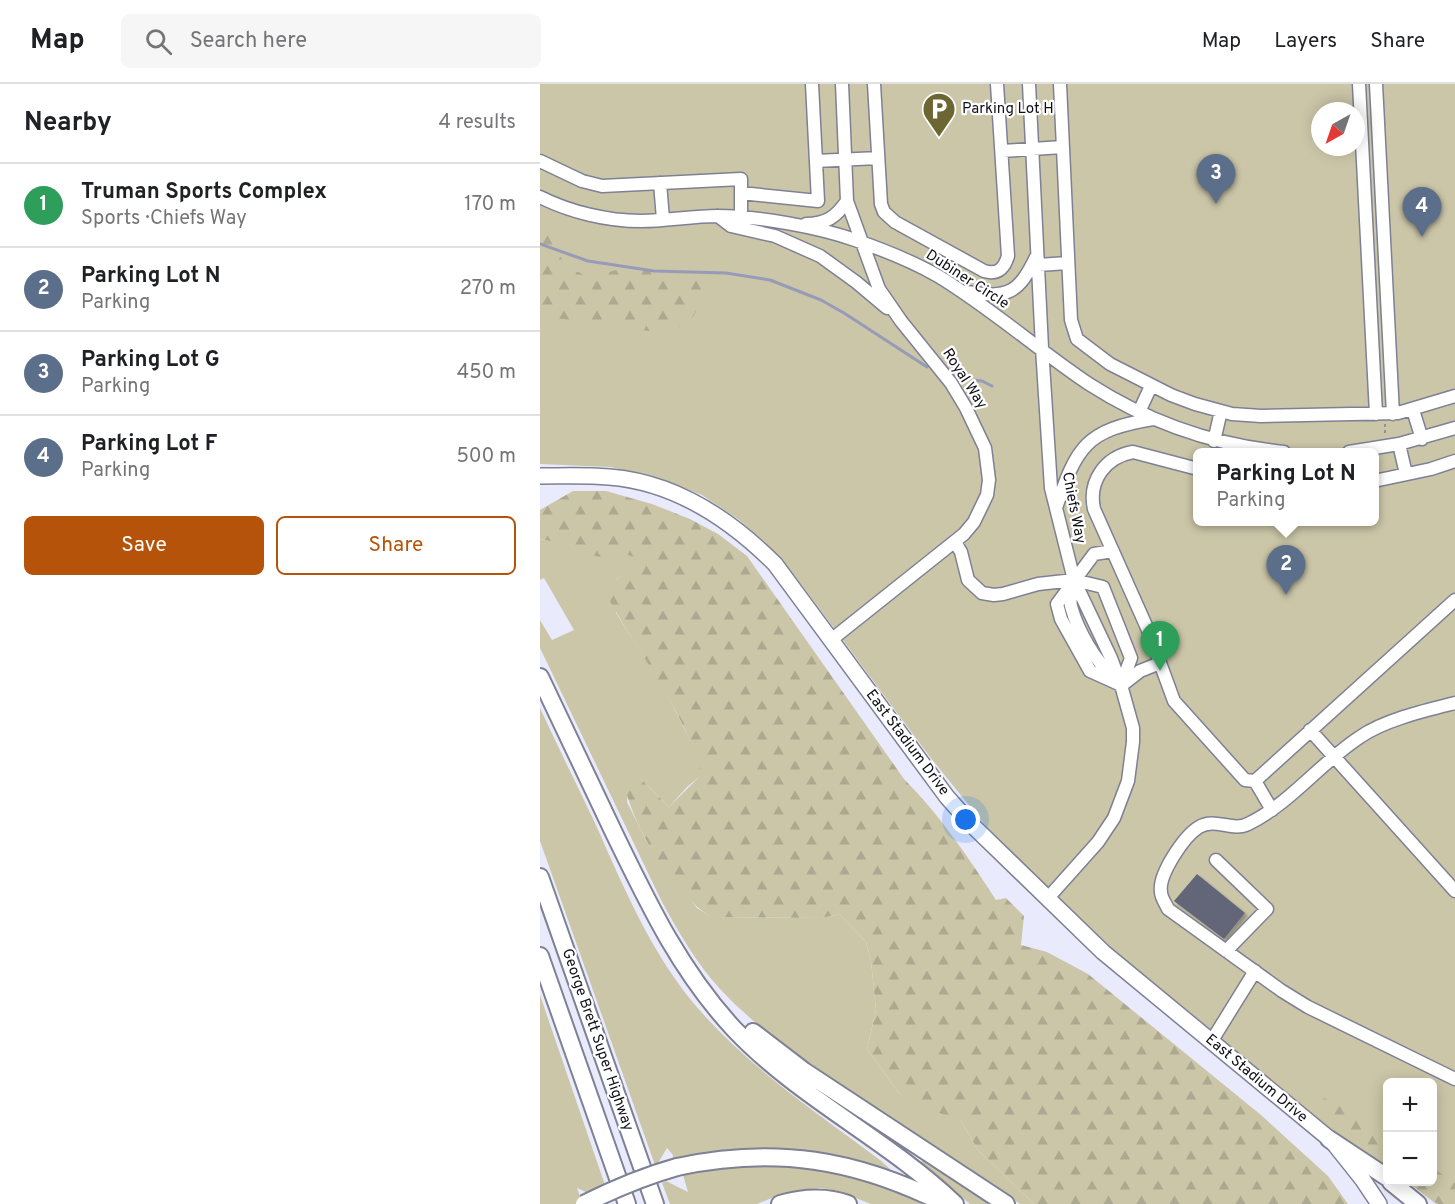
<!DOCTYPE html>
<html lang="en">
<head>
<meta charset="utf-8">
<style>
	body { margin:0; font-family:Overpass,sans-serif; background:#f6f6f6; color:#202124 }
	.controls { position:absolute; right:18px; bottom:18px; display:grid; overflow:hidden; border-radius:9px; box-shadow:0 3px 15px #0003 }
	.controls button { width:54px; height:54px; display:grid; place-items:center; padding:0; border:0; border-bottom:2px solid #e0e0e0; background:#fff; color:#202124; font:30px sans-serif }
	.compass { position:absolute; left:771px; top:18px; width:54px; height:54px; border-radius:50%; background:#fff; box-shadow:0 3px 15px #0003; rotate:220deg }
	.you { position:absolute; left:426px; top:736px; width:21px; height:21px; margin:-15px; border:4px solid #fff; border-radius:50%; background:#1a73e8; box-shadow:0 0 0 9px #1a73e833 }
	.badge { display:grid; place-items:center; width:39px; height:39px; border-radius:50%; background:#b45309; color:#fff; font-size:20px; font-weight:700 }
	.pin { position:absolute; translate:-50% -50px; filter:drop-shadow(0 2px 3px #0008) }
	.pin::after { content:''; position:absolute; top:32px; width:21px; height:18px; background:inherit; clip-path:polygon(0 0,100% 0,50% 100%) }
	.popup { position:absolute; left:653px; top:364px; width:186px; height:78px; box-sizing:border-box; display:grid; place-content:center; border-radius:9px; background:#fff; filter:drop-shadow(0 2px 4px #0005); font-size:20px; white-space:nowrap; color:#757577 }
	.popup b { font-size:22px; color:#202124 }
	.popup::after { content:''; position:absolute; left:50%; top:100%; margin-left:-12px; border:12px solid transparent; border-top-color:#fff }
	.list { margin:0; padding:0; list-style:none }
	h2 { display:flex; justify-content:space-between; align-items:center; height:78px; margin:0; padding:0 24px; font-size:26px }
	h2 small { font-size:20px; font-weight:400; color:#757577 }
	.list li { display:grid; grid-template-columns:39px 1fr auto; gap:18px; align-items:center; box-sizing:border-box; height:84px; padding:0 24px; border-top:2px solid #e0e0e0 }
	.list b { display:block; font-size:22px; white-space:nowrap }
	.list p { margin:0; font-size:20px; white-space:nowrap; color:#757577 }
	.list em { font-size:20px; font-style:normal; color:#757577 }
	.actions { display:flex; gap:12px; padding:18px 24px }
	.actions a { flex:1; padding:14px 0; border:2px solid #b45309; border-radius:9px; text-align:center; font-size:21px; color:#b45309 }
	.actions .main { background:#b45309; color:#fff }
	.icon { flex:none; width:33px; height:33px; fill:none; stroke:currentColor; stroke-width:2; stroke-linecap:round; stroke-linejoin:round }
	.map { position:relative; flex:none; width:915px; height:1120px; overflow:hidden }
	header { display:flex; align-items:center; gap:36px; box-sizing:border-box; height:84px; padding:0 30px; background:#fff; border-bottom:2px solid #e0e0e0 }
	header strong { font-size:28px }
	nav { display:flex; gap:33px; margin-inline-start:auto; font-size:21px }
	.search { width:420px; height:54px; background:#f6f6f6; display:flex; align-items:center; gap:15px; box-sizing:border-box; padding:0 21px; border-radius:9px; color:#757577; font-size:22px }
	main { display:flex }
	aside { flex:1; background:#fff }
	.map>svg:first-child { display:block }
	.grass { fill:#cbc6a8; fill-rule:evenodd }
	.forest { fill:url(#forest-firs) }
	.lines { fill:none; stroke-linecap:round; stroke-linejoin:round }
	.stream { stroke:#979bb8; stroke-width:3 }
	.building { fill:#636679; filter:url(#shadow) }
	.minor-casing { stroke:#7e8094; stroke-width:15 }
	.major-casing { stroke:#7e8094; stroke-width:18 }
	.highway-casing { stroke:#7e8094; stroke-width:20 }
	.path { stroke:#80818e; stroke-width:1.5; stroke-dasharray:3 3; stroke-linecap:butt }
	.minor { stroke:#fff; stroke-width:12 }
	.major { stroke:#fff; stroke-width:15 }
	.highway { stroke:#fff; stroke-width:16 }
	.highway-bridge-casing { stroke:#7e8094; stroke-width:20; stroke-linecap:butt }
	.highway-bridge { stroke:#fff; stroke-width:16 }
	.labels { text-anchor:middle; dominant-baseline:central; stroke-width:4.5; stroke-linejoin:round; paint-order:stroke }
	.poi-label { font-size:15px; fill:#0f1017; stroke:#fff; text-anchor:start }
	.street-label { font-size:15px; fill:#0f1017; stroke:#fff }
</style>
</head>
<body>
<header>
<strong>Map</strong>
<div class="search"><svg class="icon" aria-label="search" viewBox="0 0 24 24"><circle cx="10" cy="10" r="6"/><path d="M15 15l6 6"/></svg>Search here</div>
<nav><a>Map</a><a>Layers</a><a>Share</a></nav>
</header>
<main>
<aside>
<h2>Nearby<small>4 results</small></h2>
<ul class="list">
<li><span class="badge" style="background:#2e9e5b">1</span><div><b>Truman Sports Complex</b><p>Sports · Chiefs Way</p></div><em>170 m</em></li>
<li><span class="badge" style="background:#5c6f8a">2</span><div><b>Parking Lot N</b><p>Parking</p></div><em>270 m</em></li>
<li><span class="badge" style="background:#5c6f8a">3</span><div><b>Parking Lot G</b><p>Parking</p></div><em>450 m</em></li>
<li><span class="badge" style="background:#5c6f8a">4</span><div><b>Parking Lot F</b><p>Parking</p></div><em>500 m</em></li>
</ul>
<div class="actions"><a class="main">Save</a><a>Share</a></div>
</aside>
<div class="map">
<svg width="915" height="1120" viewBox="0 0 915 1120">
	<defs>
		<pattern id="forest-firs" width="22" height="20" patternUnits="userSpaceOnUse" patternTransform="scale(1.5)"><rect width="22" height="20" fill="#cbc6a8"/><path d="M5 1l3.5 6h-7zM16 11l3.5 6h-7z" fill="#ada990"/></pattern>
		<filter id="shadow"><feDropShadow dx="3" dy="3" stdDeviation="1.5" flood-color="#0004"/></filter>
	</defs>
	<rect width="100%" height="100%" fill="#e9ebfd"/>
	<path class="grass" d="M 0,0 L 915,0 L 915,1120 L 896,1120 L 868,1098 L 892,1098 L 892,998 L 848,998 L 847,1083 L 802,1054 L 564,859 L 504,801 L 445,741 L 390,673 L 261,500 L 224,457 L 198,435 L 162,411 L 114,392 L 70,383 L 0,380 ZM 780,27 L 816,27 L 816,63 L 780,63 ZM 658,368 L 834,368 L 834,438 L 658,438 Z
		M 0,455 L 12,457 L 61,473 L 84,469 L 97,474 L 76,496 L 76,529 L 125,606 L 155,666 L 163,690 L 148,702 L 129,723 L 102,696 L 89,691 L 87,718 L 107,758 L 127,787 L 157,824 L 171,833 L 282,834 L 299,830 L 326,858 L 331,877 L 336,926 L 327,965 L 359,1009 L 421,1037 L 438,1066 L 494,1120 L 480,1120 C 426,1084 372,1047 317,1011 C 269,979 220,948 180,905 C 157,880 139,849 122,818 L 0,564 L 0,536 L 12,556 L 34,546 L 4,494 L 0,496 Z
		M 0,624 C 18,663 37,701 55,739 C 83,802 111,869 156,922 C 208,983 276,1028 340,1076 L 350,1085 L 350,1088 L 312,1077 L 132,1079 L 133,1071 L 127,1064 L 118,1079 L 115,1081 L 0,757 Z
		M 0,911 L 66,1104 L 48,1109 L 37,1104 L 42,1118 L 38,1120 L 0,1120 Z
		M 389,1075 L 457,1120 L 430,1120 L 380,1078 Z
		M 206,1081 C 276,1083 318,1089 382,1120 L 331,1120 L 298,1107 L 280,1104 L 246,1108 L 217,1120 L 130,1120 L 122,1099 L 126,1097 L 148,1108 L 143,1091 L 162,1086 Z"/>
	<path class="forest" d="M 0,146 C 19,149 13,165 22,175 C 31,186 42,190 55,196 C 86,172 122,195 157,196 L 162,207 L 161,218 L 153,233 L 134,246 L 109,247 L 0,232 Z
		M 33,407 L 66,407 L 112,420 L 150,435 L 178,450 L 207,472 L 364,695 C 400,731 428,773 456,816 L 466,814 L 484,832 L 481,861 L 507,868 L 548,890 L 721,1031 L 788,1092 L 808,1120 L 494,1120 L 438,1066 L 421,1037 L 375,1020 L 359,1009 L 327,965 L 336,926 L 331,877 L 326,858 L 299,830 L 282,834 L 171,833 C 133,809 93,743 84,699 L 89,690 L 102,696 L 129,723 L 162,690 C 143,624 99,571 67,512 L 76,496 L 96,474 C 77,465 75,475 60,473 C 39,469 21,458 0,455 L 0,426 Z
		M 784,1014 L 827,1038 L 847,1052 L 847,1084 C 829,1070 780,1042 779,1019 Z
		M 893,1084 L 915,1099 L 915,1120 L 898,1120 L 867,1098 L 892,1098 Z"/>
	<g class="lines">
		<path class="stream" d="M 0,160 L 48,177 L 114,187 L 186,189 L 230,196 L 281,216 L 304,229 L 387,283
			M 432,296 L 442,297 L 452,302"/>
	</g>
	<path class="building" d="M 657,790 L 705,829 L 684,855 L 634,817 Z"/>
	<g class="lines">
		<g class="minor-casing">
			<path id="minor" d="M 334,0 L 341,120 L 344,128 L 355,138 L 444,187 C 458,191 464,185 468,172 L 457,0
				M 489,0 L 502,264 L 511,404 L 534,496 L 571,574 L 581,601 L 593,644 L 593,658 L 588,697 L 574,734 L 558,758 L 508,814
				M 520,0 L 531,236 L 537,255 L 570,280 L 631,311 L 655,320 L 692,330 L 721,332 L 858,329 L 915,312
				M 819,0 L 836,330
				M 836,0 L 853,330
				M 462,67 L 523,63
				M 0,77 L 42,97 L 62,102 L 201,95 L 201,134
				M 276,77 L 338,74
				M 120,99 L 123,135
				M 201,109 L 278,117 L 272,0
				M 0,113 C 30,128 67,137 101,137 C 126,137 152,132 177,132 C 217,132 278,143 315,156 C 344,166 372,177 398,192 C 451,224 498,266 549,300 C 608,338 674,361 744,368
				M 178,132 L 191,142 L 235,152 L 280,172 L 316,198 L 347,224
				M 266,140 C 286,140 296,133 307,117
				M 498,181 L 528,179
				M 426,208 C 468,214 478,211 497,171
				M 873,326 L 882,355
				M 599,328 L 611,302
				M 674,357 L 681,327
				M 859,360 L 866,390
				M 809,368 L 859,360 L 915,344
				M 658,385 L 593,368 C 565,373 548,397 554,425 L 608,546 L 634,617 L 705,696 L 715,697 L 915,516
				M 834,397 L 891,385 L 915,377
				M 516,424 C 537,362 546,346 613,335
				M 415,458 L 421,468 L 428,496 L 442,509 L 454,511 L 463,510 L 498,500 L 534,496 L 563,503 L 591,574 L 581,601
				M 573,467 L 554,470 L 517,520 L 521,535 L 550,587 L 581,601
				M 534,499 C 533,506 529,515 531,522 C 538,548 555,576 574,594
				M 291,556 L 424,450 L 434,438 L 447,411 L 449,396 L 445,364 L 426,324 L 411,299 L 361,237 L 339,205 L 307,117 L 302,0
				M 582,601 L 600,587 L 620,579
				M 915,619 C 887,626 844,636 820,653 C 780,679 751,719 708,740 C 692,748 675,733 659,743 C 644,752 618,791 621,808 C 621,814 626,820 628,825 L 742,907 L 768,923 L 915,995
				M 770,646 L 915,807
				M 715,697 L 732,726
				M 676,776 L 727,825 L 686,867
				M 671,958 L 715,887"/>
		</g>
		<g class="major-casing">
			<path id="major" d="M 0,392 C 23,392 46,391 69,393 C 135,398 190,435 235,480 L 407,713 L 432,741 L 563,868 L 792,1057 L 823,1096 L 839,1120"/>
		</g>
		<g class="highway-casing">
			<path id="highway" d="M 0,593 C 25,645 49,697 74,749 C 108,819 140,887 194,945 C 259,1014 347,1055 415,1120
				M 0,793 L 115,1120
				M 0,872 L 87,1120
				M 213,948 L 264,987 L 466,1120
				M 789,1055 L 848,1094
				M 137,1083 C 235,1062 316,1075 405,1120
				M 851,1098 L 878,1120
				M 240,1120 C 261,1114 286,1112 308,1120"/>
		</g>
		<path class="path" d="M 845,340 L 845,351"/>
		<use href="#minor" class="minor"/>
		<use href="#major" class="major"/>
		<use href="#highway" class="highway"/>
		<g class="highway-bridge-casing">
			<path id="highway-bridge" d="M 44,1120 C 74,1105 105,1092 137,1083"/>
		</g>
		<use href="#highway-bridge" class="highway-bridge"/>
	</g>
	<defs>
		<g id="parking-pin" transform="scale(1.725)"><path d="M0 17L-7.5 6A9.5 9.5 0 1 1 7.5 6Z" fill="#6e6632" stroke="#fff"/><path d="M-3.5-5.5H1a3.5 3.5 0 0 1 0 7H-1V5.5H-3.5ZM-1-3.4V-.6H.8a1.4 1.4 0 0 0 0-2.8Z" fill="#fff"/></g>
	</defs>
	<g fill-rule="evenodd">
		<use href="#parking-pin" x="399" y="25"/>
	</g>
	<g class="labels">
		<g class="poi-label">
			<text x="422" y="25">Parking Lot H</text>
		</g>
		<g class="street-label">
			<text transform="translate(427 196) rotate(33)">Dubiner Circle</text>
			<text transform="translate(424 295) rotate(57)">Royal Way</text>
			<text transform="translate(533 424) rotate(79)">Chiefs Way</text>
			<text transform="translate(367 659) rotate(53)">East Stadium Drive</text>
			<text transform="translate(57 956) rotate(71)">George Brett Super Highway</text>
			<text transform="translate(716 995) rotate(40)">East Stadium Drive</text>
		</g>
	</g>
</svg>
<div class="controls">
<button>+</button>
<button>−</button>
</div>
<svg class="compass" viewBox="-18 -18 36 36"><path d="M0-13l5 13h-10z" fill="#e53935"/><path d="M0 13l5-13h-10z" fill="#757577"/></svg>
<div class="you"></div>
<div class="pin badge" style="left:620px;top:587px;background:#2e9e5b">1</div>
<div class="pin badge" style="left:746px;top:511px;background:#5c6f8a">2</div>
<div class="popup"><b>Parking Lot N</b>Parking</div>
<div class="pin badge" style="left:676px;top:120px;background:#5c6f8a">3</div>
<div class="pin badge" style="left:882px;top:153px;background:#5c6f8a">4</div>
</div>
</main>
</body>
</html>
